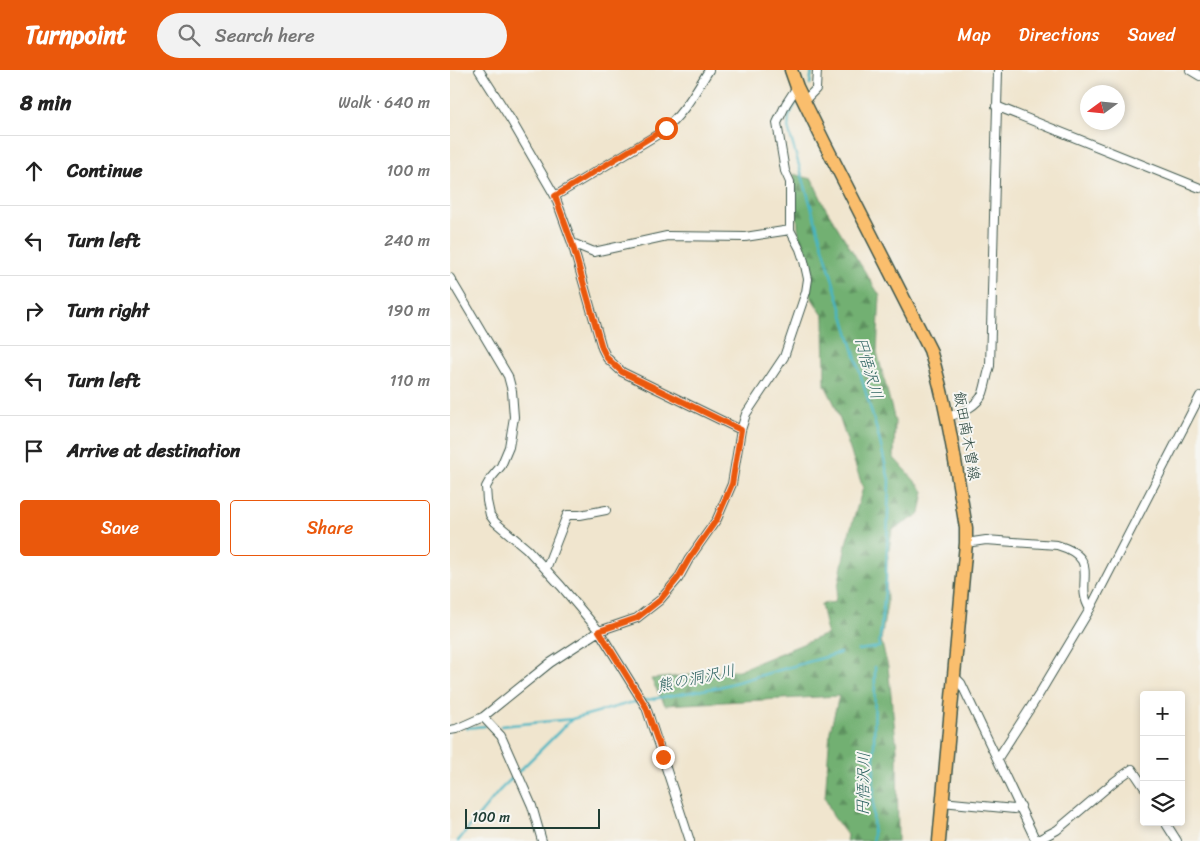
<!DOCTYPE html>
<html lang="en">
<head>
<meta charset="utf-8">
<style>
	body { margin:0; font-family:Sriracha,"Klee One",sans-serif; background:#f2f2f2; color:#222 }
	.controls { position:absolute; right:15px; bottom:15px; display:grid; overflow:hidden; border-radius:5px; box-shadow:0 2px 8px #0003 }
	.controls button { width:45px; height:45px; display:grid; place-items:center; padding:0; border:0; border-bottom:1px solid #e0e0e0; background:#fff; color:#222; font:25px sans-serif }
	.compass { position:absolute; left:630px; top:15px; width:45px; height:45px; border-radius:50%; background:#fff; box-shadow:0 2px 8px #0003; rotate:255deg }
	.scale { position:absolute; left:15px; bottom:12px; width:135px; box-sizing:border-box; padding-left:5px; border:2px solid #1f3d34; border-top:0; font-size:14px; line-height:18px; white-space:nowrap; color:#1f3d34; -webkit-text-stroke:4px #f6f6f2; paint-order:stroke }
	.stop { position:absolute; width:15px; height:15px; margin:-11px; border:4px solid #ea580c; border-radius:50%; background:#fff }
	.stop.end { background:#ea580c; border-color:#fff; box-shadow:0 1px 5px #0008 }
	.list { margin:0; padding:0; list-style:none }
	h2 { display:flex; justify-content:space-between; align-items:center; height:65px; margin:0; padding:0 20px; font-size:21px }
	h2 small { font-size:16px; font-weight:400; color:#767676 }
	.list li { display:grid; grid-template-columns:32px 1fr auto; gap:15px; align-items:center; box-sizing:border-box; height:70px; padding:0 20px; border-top:1px solid #e0e0e0 }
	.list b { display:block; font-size:19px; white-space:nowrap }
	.list em { font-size:16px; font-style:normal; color:#767676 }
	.actions { display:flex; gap:10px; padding:15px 20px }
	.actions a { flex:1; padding:11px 0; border:1px solid #ea580c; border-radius:5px; text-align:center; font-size:18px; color:#ea580c }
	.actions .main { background:#ea580c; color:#fff }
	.icon { flex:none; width:28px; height:28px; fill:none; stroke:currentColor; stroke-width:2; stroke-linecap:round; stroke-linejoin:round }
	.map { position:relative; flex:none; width:750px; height:771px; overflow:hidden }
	header { display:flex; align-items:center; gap:30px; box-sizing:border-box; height:70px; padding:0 25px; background:#ea580c; color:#fff }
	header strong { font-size:24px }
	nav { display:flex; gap:28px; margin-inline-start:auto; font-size:18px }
	.search { width:350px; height:45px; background:#f2f2f2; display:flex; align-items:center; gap:12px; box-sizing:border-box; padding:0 18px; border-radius:28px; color:#767676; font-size:19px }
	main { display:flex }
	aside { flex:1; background:#fff }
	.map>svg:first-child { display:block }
	.forest { fill:url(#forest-firs); stroke:#487653 }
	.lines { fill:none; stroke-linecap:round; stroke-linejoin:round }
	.stream { stroke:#47b5c2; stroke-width:2.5 }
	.minor-casing { stroke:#3e564b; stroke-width:10 }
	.primary-casing { stroke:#3e564b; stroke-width:15 }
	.minor { stroke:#fff; stroke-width:8 }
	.primary { stroke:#fabe6d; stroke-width:12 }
	.route { stroke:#ea580c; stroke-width:6 }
	.labels { text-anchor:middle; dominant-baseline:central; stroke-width:4; stroke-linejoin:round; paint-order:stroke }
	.street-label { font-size:15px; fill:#1f3d34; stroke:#f6f6f2 }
	.water-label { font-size:16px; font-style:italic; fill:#2b615f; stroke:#f6f6f2 }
</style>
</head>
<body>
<header>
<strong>Turnpoint</strong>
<div class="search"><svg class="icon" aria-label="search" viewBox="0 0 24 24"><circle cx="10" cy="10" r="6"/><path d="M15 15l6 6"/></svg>Search here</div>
<nav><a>Map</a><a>Directions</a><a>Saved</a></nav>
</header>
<main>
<aside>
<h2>8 min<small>Walk · 640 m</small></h2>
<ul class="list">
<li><svg class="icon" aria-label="ahead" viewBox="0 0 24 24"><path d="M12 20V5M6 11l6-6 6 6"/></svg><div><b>Continue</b></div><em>100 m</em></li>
<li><svg class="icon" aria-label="left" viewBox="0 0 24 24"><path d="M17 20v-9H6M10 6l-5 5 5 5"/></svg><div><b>Turn left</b></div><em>240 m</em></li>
<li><svg class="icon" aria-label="right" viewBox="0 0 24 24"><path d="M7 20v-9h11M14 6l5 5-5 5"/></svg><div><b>Turn right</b></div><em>190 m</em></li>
<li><svg class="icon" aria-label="left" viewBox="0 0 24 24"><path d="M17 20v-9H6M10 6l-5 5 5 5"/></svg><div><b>Turn left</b></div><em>110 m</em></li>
<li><svg class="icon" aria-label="arrive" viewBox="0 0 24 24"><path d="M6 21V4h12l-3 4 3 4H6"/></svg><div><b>Arrive at destination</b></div></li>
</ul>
<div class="actions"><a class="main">Save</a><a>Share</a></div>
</aside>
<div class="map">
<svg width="750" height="771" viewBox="0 0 750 771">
	<defs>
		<pattern id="forest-firs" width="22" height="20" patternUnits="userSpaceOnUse" patternTransform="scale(1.25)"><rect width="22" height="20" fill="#72b072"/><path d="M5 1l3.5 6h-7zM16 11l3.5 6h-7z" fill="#5d905e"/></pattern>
	</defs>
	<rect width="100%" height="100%" fill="#f6f6f2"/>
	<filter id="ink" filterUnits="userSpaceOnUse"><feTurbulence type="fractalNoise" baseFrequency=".02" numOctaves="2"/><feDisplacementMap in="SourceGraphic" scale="10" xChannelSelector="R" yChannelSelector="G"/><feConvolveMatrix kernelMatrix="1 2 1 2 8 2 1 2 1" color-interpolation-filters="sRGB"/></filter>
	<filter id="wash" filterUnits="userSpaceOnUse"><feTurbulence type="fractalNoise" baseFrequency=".0096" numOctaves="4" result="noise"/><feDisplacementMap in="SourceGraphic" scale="20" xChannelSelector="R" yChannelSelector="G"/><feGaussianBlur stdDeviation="1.12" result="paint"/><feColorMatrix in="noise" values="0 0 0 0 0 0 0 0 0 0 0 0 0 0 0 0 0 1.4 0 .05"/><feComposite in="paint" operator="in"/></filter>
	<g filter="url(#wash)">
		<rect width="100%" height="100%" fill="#f0e5ce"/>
		<path class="forest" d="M 343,104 L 362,109 L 375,137 L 430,226 L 427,282 L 445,351 L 444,388 L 474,421 L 470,444 L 442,460 L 436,501 L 437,534 L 431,570 L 438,597 L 447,679 L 448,771 L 396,771 L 397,765 L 383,746 L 375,728 L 380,661 L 389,626 L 215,635 L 201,609 L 289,600 L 377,564 L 371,534 L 385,532 L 397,470 L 413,418 L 385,335 L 375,315 L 374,247 L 361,227 L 359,201 L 349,168 Z"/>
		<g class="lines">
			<path class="stream" d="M 360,14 L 362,0
				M 346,33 L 339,46 L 338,58 L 428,364 L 439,410 L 436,511 L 429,577 L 408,580
				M 51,656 L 122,649
				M 16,658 L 35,656
				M 8,771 L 49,721 L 122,649 L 180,633 L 269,617 L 390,583
				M 423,771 L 425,597"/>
		</g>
	</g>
	<g filter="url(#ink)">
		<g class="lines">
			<g class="minor-casing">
				<path id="minor" d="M 29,0 L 61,50 L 105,126 L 122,173 L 152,278 L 157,288 L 172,302 L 291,360
					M 740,0 L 750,6
					M 354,31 L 366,19 L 367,0
					M 546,36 L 750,118
					M 105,126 L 210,63 C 232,46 244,24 259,0
					M 122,173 L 144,182 L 217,166 L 295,167 L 340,160
					M 0,208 L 58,306 L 62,321 L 64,347 L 59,377 L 51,396 L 41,408 L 36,417 L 37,431 L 40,445 L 45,452 L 77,479 L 111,516 L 149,561 L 196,637 L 240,771
					M 498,346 C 510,345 528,335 533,323 C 536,314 537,305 540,296 L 548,0
					M 516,473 L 536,470 L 607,475 C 654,489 623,513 640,539
					M 96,499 L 117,445 L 130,445 L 156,440
					M 504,606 L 511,613 L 586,771
					M 33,647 L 51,666 L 82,736 L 92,771
					M 0,660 L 6,659 L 33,647 L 100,593 L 149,561 L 187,548 L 210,530 L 228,509 L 239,489 L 267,449 L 282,414 L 291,360 L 296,344 L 334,287 L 356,222 L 358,209 L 354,191 L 350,179 L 340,160 L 340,112 L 335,101 L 327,53 L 336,34 L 347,17
					M 548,688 L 588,626 L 640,539 L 750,326
					M 492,732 L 564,739 L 571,736
					M 715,752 L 727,771
					M 586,771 L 607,760 L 665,711 L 682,699 L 694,717"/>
			</g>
			<g class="primary-casing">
				<path id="primary" d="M 341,0 L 347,17 L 374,72 L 480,280 C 498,338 506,398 516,458 L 516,473 L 489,771"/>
			</g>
			<use href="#minor" class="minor"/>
			<use href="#primary" class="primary"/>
		</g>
	</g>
	<g class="lines" filter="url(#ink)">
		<path class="route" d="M 213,687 L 196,637 L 149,561 L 187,548 L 210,530 L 228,508 L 239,489 L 267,449 L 282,414 L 291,360 L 172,302 L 157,288 L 152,278 L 122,173 L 105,126 L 216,58"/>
	</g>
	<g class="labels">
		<g class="street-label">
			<text transform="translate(517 366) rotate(80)">飯田南木曽線</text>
		</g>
		<g class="water-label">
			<text transform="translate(419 298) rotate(74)">円悟沢川</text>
			<text transform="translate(246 608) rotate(-12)">熊の洞沢川</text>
			<text transform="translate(413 714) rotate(-89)">円悟沢川</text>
		</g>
	</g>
</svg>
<div class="controls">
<button>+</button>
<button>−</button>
<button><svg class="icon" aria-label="layers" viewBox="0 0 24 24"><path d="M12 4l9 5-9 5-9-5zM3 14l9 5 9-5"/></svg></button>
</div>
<svg class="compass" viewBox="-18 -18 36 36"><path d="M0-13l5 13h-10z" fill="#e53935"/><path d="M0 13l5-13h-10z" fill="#767676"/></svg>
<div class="scale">100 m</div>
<div class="stop" style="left:216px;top:58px"></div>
<div class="stop end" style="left:213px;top:687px"></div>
</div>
</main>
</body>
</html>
